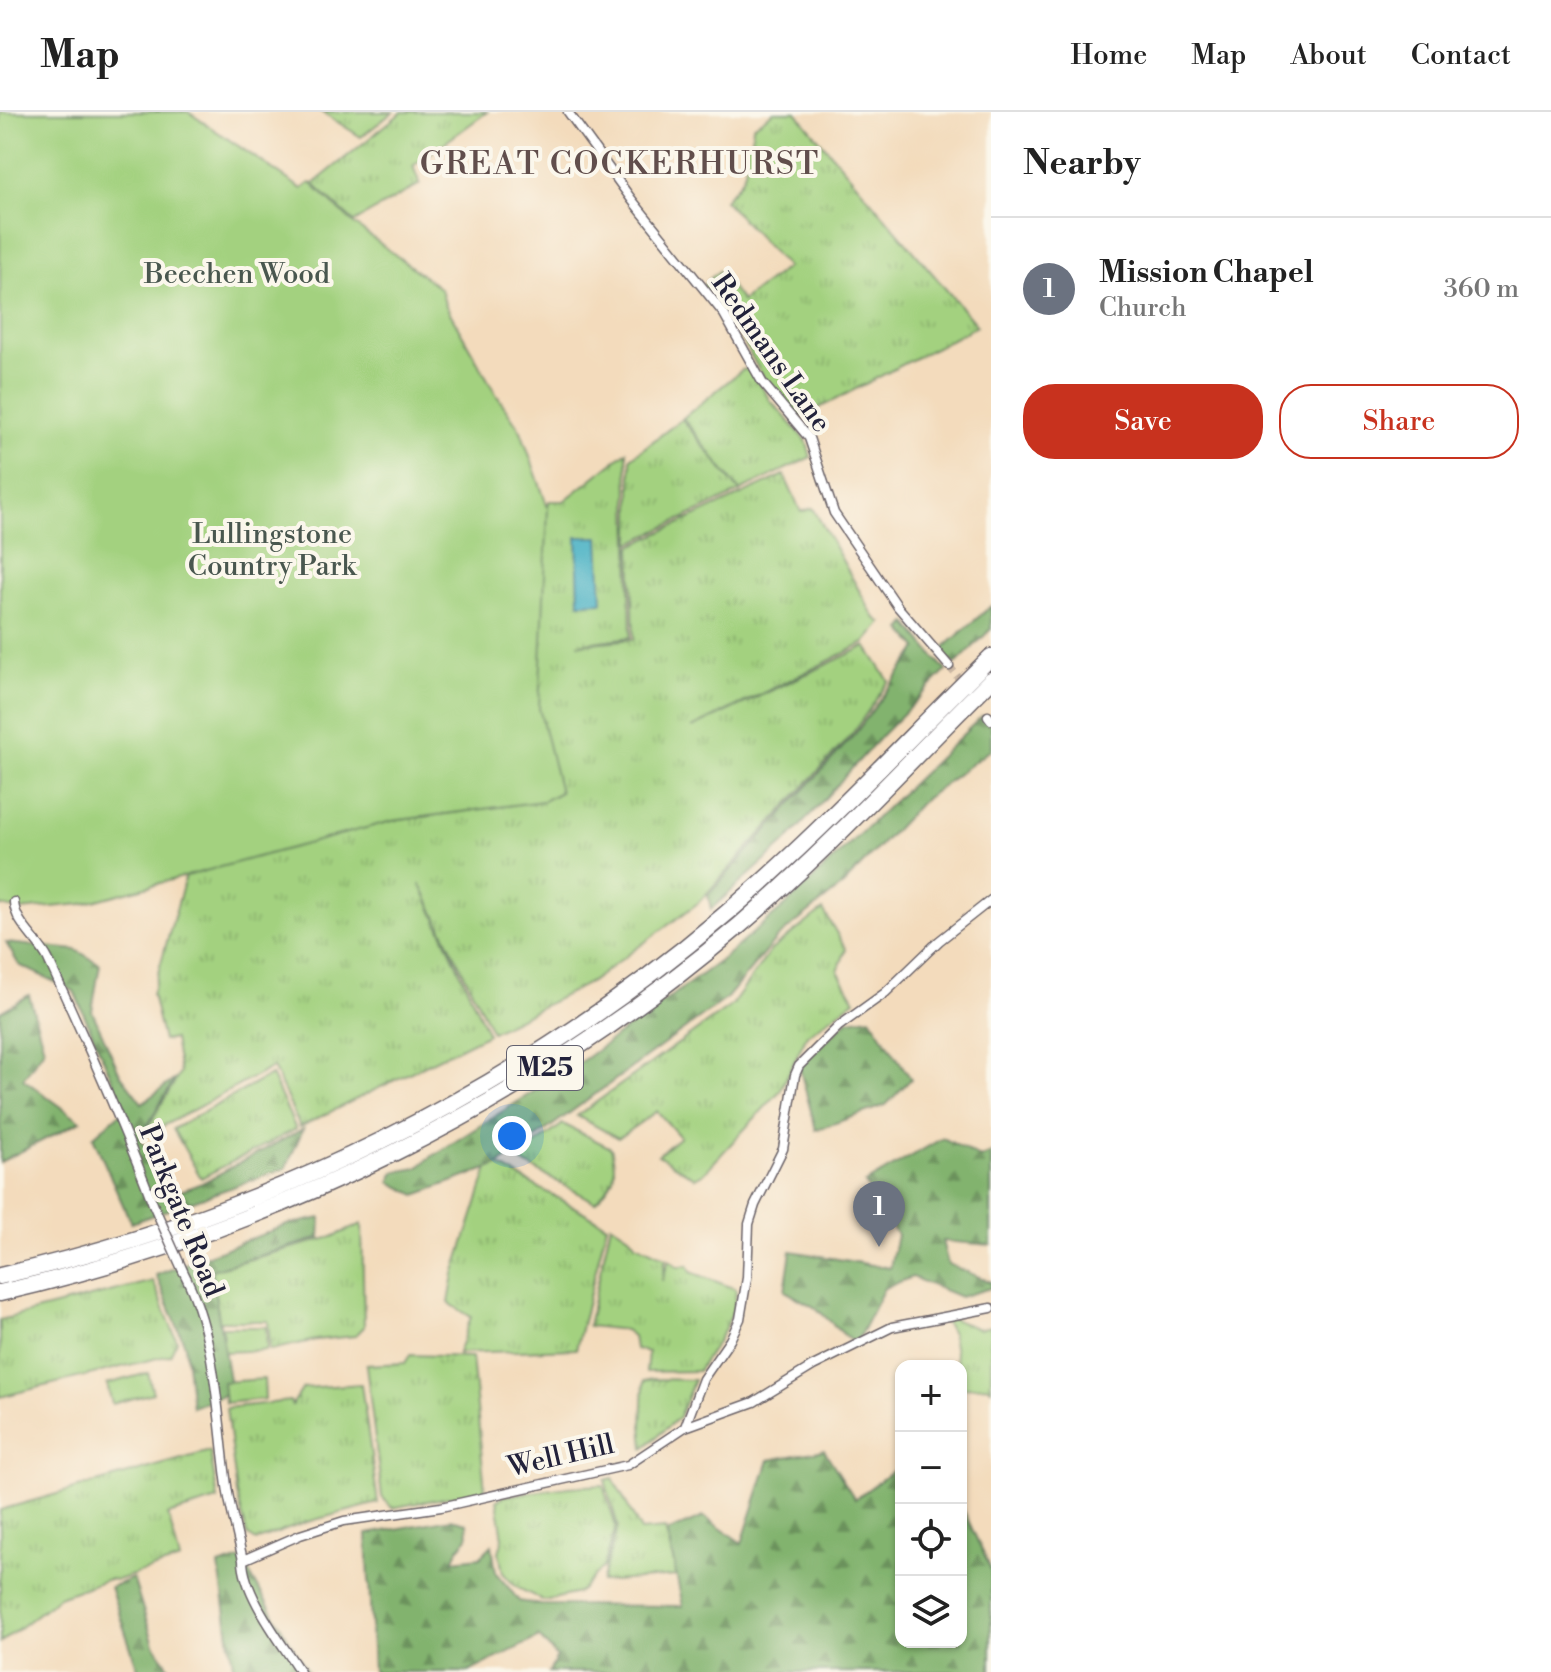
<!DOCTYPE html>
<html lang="en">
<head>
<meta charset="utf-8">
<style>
	body { margin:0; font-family:"Libre Bodoni",serif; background:#f2f2f2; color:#222 }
	.controls { position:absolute; right:24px; bottom:24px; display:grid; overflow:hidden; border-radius:16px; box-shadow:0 2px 6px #0004 }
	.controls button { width:72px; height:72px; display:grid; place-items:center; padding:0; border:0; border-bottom:2px solid #e0e0e0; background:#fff; color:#222; font:40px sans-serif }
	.you { position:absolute; left:512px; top:1024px; width:28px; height:28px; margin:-20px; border:6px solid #fff; border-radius:50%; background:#1a73e8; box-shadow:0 0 0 12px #1a73e833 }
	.badge { display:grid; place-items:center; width:52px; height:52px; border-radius:50%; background:#c8321e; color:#fff; font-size:26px; font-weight:700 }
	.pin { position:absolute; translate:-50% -66px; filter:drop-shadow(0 2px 4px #0008) }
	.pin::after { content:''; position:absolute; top:42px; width:28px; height:24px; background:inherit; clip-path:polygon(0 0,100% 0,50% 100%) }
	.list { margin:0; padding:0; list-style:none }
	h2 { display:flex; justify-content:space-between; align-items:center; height:104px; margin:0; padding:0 32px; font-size:34px }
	h2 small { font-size:26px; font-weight:400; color:#767676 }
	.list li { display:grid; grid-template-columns:52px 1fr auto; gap:24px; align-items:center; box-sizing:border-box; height:144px; padding:0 32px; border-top:2px solid #e0e0e0 }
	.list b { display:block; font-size:30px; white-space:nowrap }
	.list p { margin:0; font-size:26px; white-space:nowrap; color:#767676 }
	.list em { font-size:26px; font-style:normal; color:#767676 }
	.actions { display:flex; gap:16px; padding:24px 32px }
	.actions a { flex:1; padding:18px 0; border:2px solid #c8321e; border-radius:32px; text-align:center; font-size:28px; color:#c8321e }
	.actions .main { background:#c8321e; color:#fff }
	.icon { flex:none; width:44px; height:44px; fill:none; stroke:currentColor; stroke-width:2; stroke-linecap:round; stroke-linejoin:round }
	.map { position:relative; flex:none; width:991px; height:1560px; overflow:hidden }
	header { display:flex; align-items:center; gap:48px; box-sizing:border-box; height:112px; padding:0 40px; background:#fff; border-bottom:2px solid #e0e0e0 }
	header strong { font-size:38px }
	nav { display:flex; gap:44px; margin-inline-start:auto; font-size:28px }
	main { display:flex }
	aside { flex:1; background:#fff }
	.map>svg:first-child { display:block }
	.grass { fill:url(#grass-tufts); stroke:#627a5d; stroke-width:2 }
	.forest { fill:url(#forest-firs); stroke:#526a54; stroke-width:2 }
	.green { fill:#a3d17f; stroke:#627a5d; stroke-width:2 }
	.water { fill:#46b1c4; stroke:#346a80; stroke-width:2 }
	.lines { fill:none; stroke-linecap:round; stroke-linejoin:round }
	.minor-tunnel { stroke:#c9b6a2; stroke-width:8; stroke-dasharray:8 4; stroke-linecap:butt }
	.minor-casing { stroke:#6b6368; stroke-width:11 }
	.motorway-casing { stroke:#6b6368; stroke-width:19 }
	.minor { stroke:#fff; stroke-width:8 }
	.motorway { stroke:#fff; stroke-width:16 }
	.minor-bridge-casing { stroke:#6b6368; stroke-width:11; stroke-linecap:butt }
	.minor-bridge { stroke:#fff; stroke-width:8 }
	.labels { text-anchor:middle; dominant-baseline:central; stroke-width:8; stroke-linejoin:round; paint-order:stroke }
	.shield { fill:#fbf7ec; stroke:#636270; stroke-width:2 }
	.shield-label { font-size:26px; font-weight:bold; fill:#22223b }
	.park-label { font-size:28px; fill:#49574f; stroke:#fbf7ec }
	.street-label { font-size:28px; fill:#22223b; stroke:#fbf7ec }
	.quarter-label { font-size:32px; letter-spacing:2px; fill:#614e4c; stroke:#fbf7ec }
</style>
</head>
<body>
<header>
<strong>Map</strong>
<nav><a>Home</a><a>Map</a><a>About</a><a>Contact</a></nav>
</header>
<main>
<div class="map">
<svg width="991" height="1560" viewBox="0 0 991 1560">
	<defs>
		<pattern id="grass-tufts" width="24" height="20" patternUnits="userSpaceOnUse" patternTransform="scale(2)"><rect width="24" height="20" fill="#a3d17f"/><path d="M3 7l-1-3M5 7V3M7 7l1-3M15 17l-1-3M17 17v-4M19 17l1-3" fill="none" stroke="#8cb36f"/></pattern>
		<pattern id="forest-firs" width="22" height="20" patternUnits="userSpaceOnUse" patternTransform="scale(2)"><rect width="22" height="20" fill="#82b36e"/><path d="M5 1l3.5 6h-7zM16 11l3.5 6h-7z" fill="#6a915c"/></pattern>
	</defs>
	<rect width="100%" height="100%" fill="#fbf7ec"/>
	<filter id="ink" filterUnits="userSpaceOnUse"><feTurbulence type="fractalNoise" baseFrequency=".0125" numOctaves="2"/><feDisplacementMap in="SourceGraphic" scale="16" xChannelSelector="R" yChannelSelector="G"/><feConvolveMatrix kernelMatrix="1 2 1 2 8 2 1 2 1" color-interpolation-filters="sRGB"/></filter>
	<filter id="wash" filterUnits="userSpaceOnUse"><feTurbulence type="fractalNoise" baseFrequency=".006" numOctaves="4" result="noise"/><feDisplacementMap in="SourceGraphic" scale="32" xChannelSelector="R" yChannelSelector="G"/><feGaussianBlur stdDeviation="1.8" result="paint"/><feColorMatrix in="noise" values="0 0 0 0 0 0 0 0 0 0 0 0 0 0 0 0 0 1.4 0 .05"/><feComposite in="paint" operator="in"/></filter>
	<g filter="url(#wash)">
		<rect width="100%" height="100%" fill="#f3dbbc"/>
		<path class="grass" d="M 322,0 L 393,0 L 361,25 Z
			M 402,0 L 487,0 L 413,54 L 420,72 L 354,110 L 313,72 Z
			M 774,0 L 796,0 L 977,214 L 802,305 L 765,269 L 727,200 L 703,173 L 719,159 L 742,189 L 787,155 L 724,88 C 744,67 748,63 746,33 L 752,28 L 753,14 Z
			M 0,144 L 545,413 L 549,389 L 564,389 L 627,339 L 631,525 L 578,532 L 634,527 L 631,434 L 784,363 L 801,400 L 813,396 L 874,505 L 882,511 L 865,531 L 692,616 L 866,534 L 889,569 L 852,622 L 698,791 L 591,870 L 492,920 L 420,771 L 488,922 L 300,1015 L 273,955 L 141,1026 L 180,961 L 174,927 L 163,929 L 152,882 L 186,763 L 82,792 L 0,794 L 392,709 L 543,689 L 560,680 Z
			M 750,257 L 770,288 L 806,328 L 811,345 L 740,379 L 683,306 L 742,258 Z
			M 682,307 L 740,380 L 631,431 L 631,346 Z
			M 823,798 L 846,837 L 838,859 L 855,888 L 807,923 L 780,979 L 704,1061 L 695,1066 L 658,1043 L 680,1025 L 657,999 L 618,1026 L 577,1004 L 732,893 L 771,838 Z
			M 271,963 L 296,1017 L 201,1066 L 173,1017 Z
			M 563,1012 L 611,1036 C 618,1064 614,1071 595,1090 L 516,1047 Z
			M 498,1053 L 607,1113 L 576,1237 L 458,1241 L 471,1205 L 449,1191 L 454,1162 L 488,1057 Z
			M 362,1112 L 364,1215 L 355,1224 L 316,1228 L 270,1238 L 268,1209 L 219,1209 L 211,1158 L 332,1125 Z
			M 611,1112 L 629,1124 L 636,1132 L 666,1146 L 662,1169 L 669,1148 L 678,1155 L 688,1153 L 691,1160 L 736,1177 C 736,1209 714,1233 698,1259 L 646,1260 L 648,1240 L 635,1237 L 633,1224 L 625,1218 L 588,1214 Z
			M 153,1169 L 177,1229 L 170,1243 L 0,1285 L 0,1208 Z
			M 952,1207 L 979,1217 L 991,1214 L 991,1277 L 987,1274 L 961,1276 L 961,1254 L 957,1254 L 952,1222 L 945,1209 Z
			M 410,1243 L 472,1245 L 485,1378 L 392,1396 L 382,1385 L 366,1253 L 405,1251 Z
			M 652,1267 L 694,1268 L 679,1305 L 644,1336 L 642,1313 L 644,1269 Z
			M 361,1272 L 378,1391 L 307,1410 L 256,1429 L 247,1423 L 237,1382 L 226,1296 L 290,1289 L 292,1293 L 303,1276 Z
			M 210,1339 L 218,1388 L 168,1403 L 180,1448 L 117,1468 L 108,1467 L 59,1485 L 0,1531 L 0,1398 Z
			M 613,1366 L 641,1419 L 665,1417 L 677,1464 L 601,1470 L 618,1415 L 605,1368 Z
			M 603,1373 L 616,1415 L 604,1454 L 578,1481 L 544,1489 L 516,1475 L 503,1461 L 499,1440 L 503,1426 L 497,1388 L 505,1384 L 568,1375 Z"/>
		<path class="forest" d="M 991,494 L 991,517 L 955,553 L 939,540 Z
			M 907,511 L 946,559 L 882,623 L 785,731 L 711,797 L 708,783 L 854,623 L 918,536 L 902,518 Z
			M 982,604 L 991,615 L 991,637 L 922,689 L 842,774 L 776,827 L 726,887 L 498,1053 L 416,1083 L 390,1070 L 395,1060 L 418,1056 L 428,1047 L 586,946 L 720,849 L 786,793 Z
			M 6,831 L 76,838 L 100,852 L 92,899 L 120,962 L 142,991 L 175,967 L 140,1026 L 173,1082 L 202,1071 L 303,1017 L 286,1056 L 131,1111 L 93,1025 L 125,997 L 74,879 L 19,853 Z
			M 29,883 L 44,937 L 23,967 L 81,1009 L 0,1050 L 0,900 Z
			M 870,905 L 911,967 L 886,993 L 816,1018 L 799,954 L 848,908 Z
			M 943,1026 L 981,1046 L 991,1041 L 991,1133 L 942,1129 L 948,1152 L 991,1170 L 991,1176 L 960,1185 L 912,1165 L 884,1176 L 855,1233 L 816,1196 L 785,1179 L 791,1139 L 890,1156 L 897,1123 L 865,1071 Z
			M 321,1106 L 320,1126 L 211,1158 L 231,1280 L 192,1295 L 185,1233 L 156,1163 L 287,1113 Z
			M 824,1338 L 855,1387 L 894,1358 L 901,1360 L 901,1530 L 961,1530 L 961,1393 L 991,1458 L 991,1560 L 549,1560 L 557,1545 L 539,1525 L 469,1560 L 373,1560 L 367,1422 L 451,1407 L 467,1411 L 468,1426 L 459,1436 L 453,1448 L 480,1445 L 492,1433 L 496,1461 L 508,1475 L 519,1489 L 541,1493 L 683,1494 L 667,1420 L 704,1405 L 742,1431 L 769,1348 Z
			M 241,1447 L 308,1560 L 234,1560 L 219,1454 Z
			M 133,1466 L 154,1532 L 172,1560 L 139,1560 L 110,1475 Z"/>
		<path class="green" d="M 0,0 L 188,0 L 302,77 L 310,71 L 312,72 L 354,112 L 441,177 L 445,192 L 496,282 L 521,319 L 548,396 L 539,596 L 560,680 L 543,689 L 392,709 L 82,792 L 20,798 L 0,794 Z
			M 222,1215 L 266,1215 L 267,1238 L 224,1240 Z
			M 148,1261 L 153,1281 L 112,1292 L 107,1272 Z
			M 264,1267 L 265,1287 L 225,1291 L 223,1270 Z"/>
		<path class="water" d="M 577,425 L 599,425 L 602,490 L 579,491 Z"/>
	</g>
	<g filter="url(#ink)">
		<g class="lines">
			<path class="minor-tunnel" d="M 949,554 L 963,572"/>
			<g class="minor-casing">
				<path id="minor" d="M 568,0 L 632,88 L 724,202 L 762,270 L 809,326 L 834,401 L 898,495 L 949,554
					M 988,604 L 991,608
					M 14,790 C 15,812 38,827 48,847 C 85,927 122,1009 153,1092
					M 183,1159 C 218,1226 217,1307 228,1381 C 232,1403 238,1426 243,1448
					M 685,1315 L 703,1267 L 730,1228 L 740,1207 L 747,1166 L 749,1112 L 755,1093 L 783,1037 L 795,963 L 799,954 L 839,914 L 885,881 L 939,829 L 991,788
					M 300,1560 C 282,1531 243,1482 243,1448 L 300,1423 L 344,1409 L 441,1395 L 628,1353 L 685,1315 L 754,1290 L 813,1254 L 892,1215 L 991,1196"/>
			</g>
			<g class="motorway-casing">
				<path id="motorway" d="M 0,1164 C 265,1104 515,981 722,805 C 818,724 902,632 991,545
					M 0,1181 C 273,1118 526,995 740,813 C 829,737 908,650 991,568"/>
			</g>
			<use href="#minor" class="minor"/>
			<use href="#motorway" class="motorway"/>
			<g class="minor-bridge-casing">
				<path id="minor-bridge" d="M 153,1092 L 183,1159"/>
			</g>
			<use href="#minor-bridge" class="minor-bridge"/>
		</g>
	</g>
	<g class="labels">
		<rect class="shield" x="507" y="934" width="76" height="44" rx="6"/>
		<g class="shield-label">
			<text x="545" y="956">M25</text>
		</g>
		<g class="park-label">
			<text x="237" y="162">Beechen Wood</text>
			<text x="272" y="422">Lullingstone<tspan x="272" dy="32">Country Park</tspan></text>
		</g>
		<g class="street-label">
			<text transform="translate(771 241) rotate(55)">Redmans Lane</text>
			<text transform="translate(181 1099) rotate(68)">Parkgate Road</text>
			<text transform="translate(561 1344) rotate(-13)">Well Hill</text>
		</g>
		<g class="quarter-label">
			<text x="620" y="52">GREAT COCKERHURST</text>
		</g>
	</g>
</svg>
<div class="controls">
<button>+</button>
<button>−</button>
<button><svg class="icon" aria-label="locate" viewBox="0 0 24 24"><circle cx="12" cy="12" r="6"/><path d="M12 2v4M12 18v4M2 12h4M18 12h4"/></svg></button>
<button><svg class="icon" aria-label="layers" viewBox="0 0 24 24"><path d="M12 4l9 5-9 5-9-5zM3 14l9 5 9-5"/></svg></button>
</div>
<div class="you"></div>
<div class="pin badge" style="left:879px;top:1135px;background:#6b7280">1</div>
</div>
<aside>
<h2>Nearby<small></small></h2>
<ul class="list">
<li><span class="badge" style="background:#6b7280">1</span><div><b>Mission Chapel</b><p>Church</p></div><em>360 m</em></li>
</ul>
<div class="actions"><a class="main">Save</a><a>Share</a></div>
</aside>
</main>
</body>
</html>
